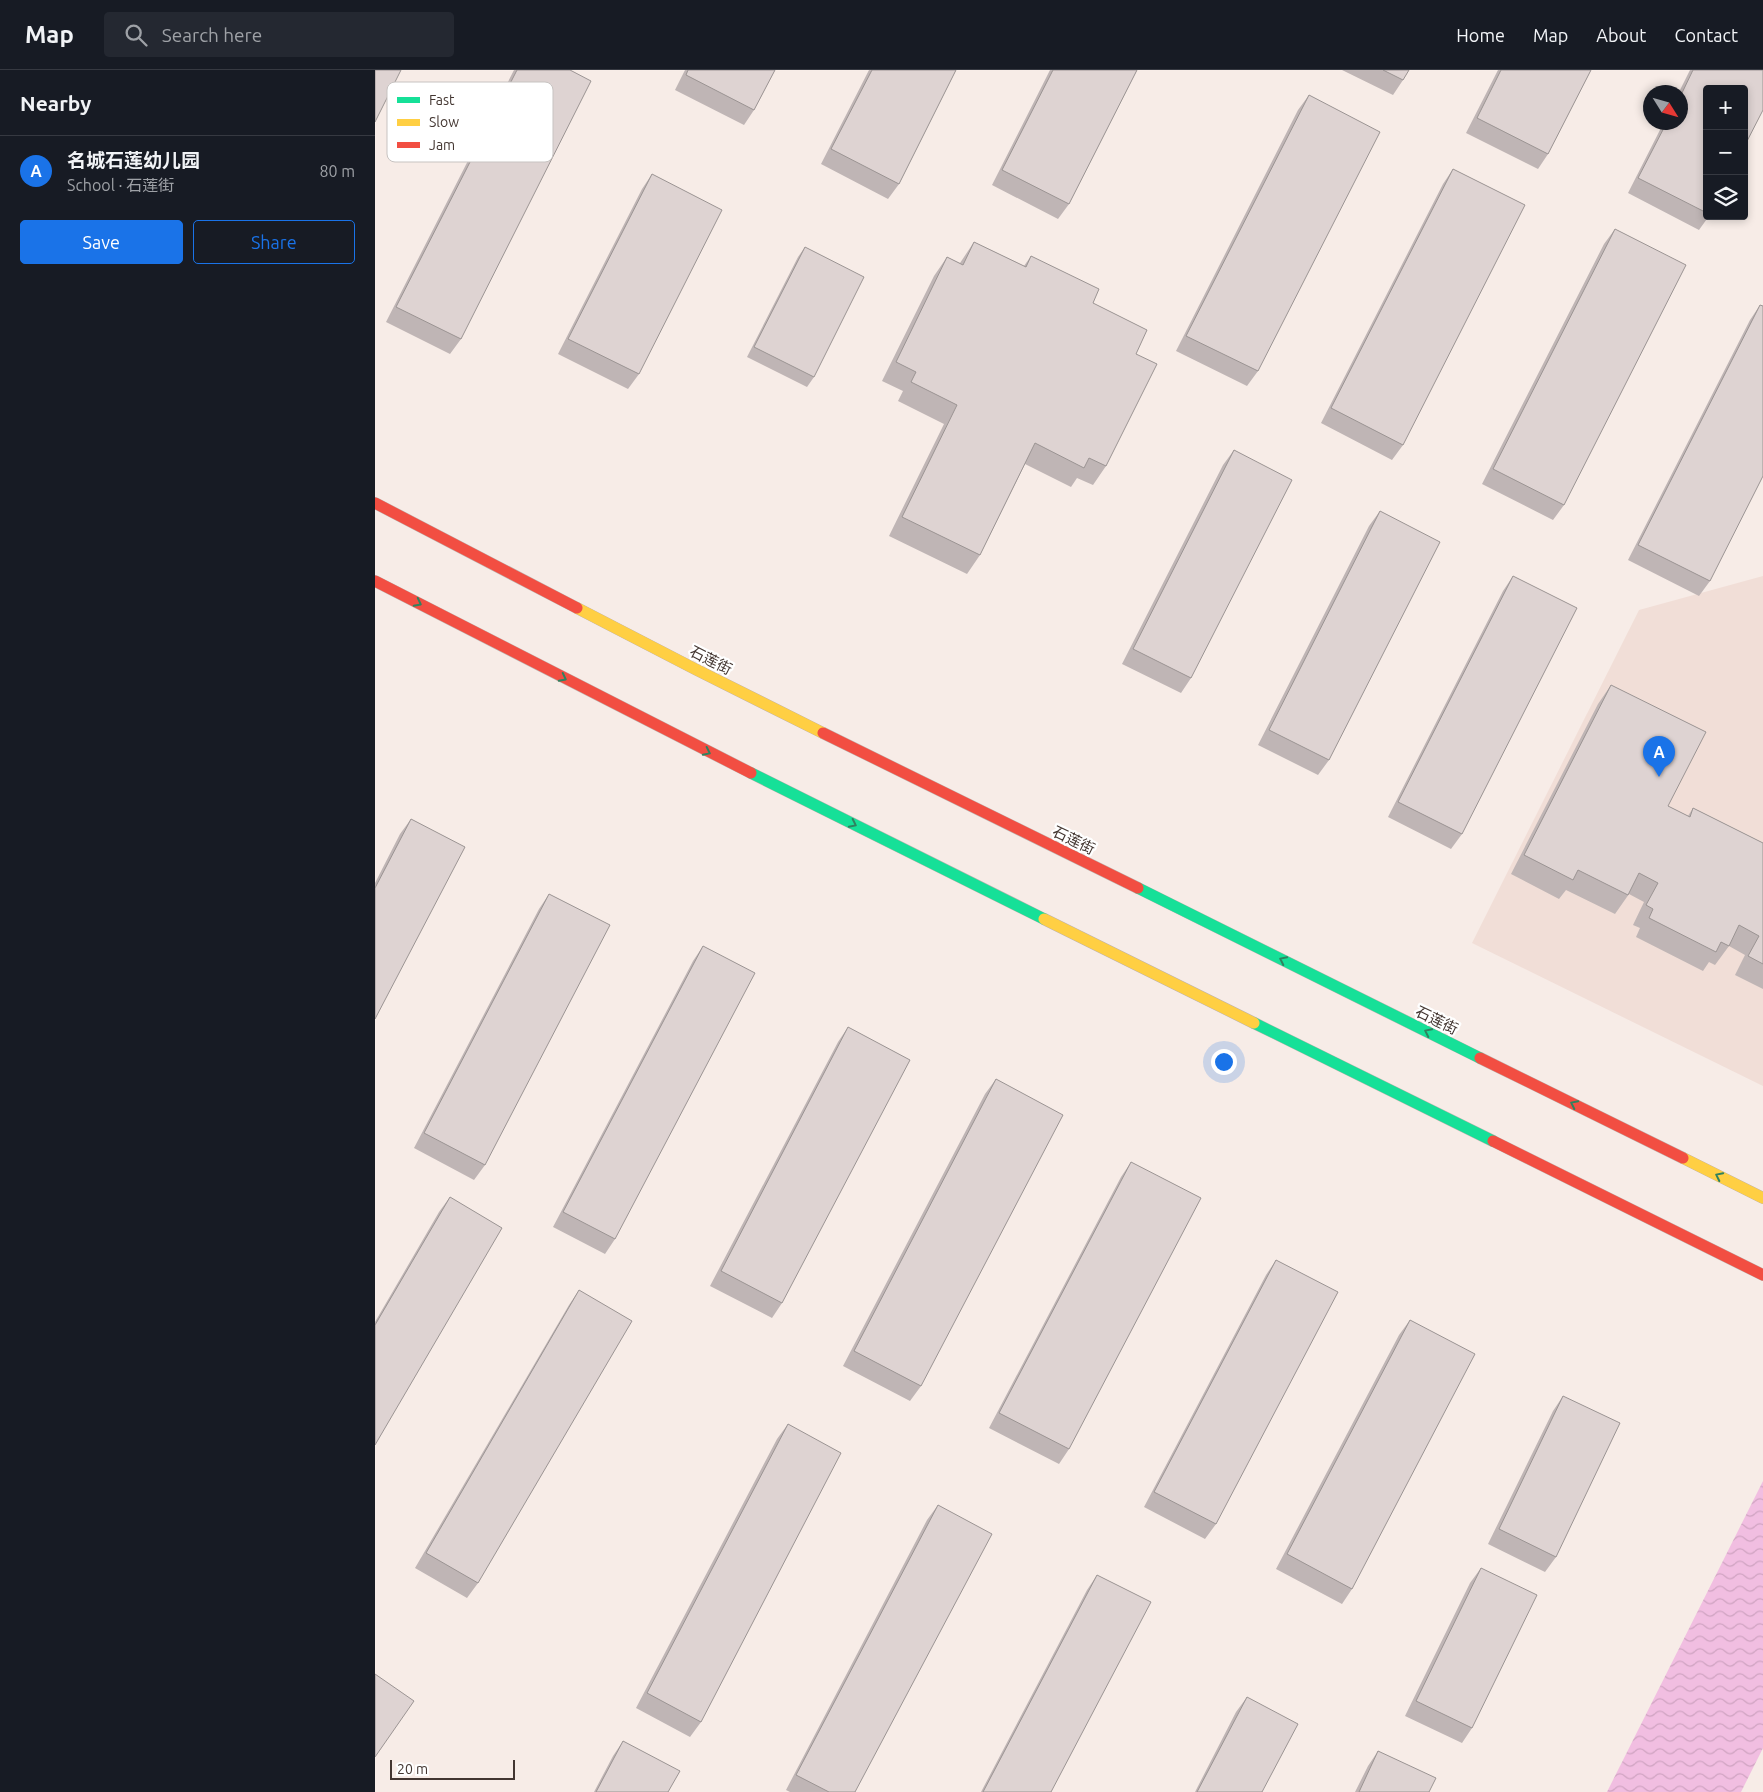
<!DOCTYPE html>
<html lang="en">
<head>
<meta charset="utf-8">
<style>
	body { margin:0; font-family:Ubuntu,"Noto Sans SC",sans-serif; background:#242831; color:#f1f3f6 }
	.controls { position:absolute; right:15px; top:15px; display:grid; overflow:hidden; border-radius:5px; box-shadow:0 2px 8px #0003 }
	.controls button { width:45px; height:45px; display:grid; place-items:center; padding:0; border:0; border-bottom:1px solid #363941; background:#171b24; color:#f1f3f6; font:25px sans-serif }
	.compass { position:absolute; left:1268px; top:15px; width:45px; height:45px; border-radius:50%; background:#171b24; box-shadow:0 2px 8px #0003; rotate:127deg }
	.scale { position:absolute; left:15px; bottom:12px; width:125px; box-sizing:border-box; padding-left:5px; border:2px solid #433631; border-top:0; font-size:14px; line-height:18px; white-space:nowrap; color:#433631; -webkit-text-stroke:4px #fff; paint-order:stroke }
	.you { position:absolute; left:848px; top:991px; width:18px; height:18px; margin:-12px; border:4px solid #fff; border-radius:50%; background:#1a73e8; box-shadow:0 0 0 8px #1a73e833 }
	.badge { display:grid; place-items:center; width:32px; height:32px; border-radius:50%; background:#1a73e8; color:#fff; font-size:16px; font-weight:700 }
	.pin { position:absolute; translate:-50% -41px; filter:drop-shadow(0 1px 2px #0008) }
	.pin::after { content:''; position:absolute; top:26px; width:18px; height:15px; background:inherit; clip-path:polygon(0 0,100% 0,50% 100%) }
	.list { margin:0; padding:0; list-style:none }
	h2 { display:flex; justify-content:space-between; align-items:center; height:65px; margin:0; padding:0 20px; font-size:21px }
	h2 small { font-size:16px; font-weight:400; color:#9ea1a6 }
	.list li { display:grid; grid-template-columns:32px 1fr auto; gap:15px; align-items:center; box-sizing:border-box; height:70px; padding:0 20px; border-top:1px solid #363941 }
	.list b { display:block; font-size:19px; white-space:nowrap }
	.list p { margin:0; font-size:16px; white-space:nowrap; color:#9ea1a6 }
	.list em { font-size:16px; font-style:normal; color:#9ea1a6 }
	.actions { display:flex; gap:10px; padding:15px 20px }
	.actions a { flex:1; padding:11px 0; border:1px solid #1a73e8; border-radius:5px; text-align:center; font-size:18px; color:#1a73e8 }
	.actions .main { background:#1a73e8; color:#fff }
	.icon { flex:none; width:28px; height:28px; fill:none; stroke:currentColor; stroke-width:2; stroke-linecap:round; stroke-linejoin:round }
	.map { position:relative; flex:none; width:1388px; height:1722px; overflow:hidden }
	header { display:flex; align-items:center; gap:30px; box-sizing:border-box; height:70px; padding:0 25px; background:#171b24; border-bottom:1px solid #363941 }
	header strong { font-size:24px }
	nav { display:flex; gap:28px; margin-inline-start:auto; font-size:18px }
	.search { width:350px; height:45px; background:#242831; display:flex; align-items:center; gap:12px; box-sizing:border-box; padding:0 18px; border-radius:5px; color:#9ea1a6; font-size:19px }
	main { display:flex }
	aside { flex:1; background:#171b24 }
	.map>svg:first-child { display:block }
	.built { fill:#f1ded7 }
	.water { fill:url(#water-waves) }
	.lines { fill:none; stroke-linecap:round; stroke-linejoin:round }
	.fast-casing { stroke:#bdb2ae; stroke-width:12 }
	.slow-casing { stroke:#bdb2ae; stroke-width:12 }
	.jam-casing { stroke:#bdb2ae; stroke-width:12 }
	.fast { stroke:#16e098; stroke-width:11 }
	.slow { stroke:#ffcf43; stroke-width:11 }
	.jam { stroke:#f24e42; stroke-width:11 }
	.wall { fill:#bfb5b5 }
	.building { fill:#ded3d2; stroke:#9b9493 }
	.oneway { stroke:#2f825f }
	.labels { text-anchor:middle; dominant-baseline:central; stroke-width:4.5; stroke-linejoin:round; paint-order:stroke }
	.street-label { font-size:15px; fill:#433631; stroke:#fff }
	.key { fill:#fff; stroke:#c7c3c1; stroke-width:1 }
	.key-label { font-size:14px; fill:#433631 }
</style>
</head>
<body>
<header>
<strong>Map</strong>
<div class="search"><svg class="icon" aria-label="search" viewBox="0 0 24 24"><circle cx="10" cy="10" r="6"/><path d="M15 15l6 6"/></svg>Search here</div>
<nav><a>Home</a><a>Map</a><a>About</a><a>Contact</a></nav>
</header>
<main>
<aside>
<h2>Nearby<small></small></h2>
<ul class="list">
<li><span class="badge">A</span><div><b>名城石莲幼儿园</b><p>School · 石莲街</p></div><em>80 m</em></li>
</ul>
<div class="actions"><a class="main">Save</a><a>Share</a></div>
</aside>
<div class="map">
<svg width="1388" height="1722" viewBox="0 0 1388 1722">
	<defs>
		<pattern id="water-waves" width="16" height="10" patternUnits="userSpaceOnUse" patternTransform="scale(1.25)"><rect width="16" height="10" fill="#f1bee1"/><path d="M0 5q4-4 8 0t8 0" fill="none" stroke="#d0a4c2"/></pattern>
	</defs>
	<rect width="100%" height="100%" fill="#f7ece7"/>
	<path class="built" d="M 1388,506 L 1388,1016 L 1097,873 L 1264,540 Z"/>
	<path class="water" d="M 1388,1411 L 1388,1678 L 1366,1722 L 1232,1722 Z"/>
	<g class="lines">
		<g class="fast-casing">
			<path id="fast" d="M 376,703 L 669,849
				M 763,818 L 1105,988
				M 879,953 L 1118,1071"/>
		</g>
		<g class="slow-casing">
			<path id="slow" d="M 202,538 L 320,599 L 448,663
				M 669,849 L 879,953
				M 1308,1088 L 1388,1128"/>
		</g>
		<g class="jam-casing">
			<path id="jam" d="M 0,433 L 202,538
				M 0,511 L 376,703
				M 448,663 L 763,818
				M 1105,988 L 1308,1088
				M 1118,1071 L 1388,1205"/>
		</g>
		<use href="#fast" class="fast"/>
		<use href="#slow" class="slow"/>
		<use href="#jam" class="jam"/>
	</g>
	<path class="wall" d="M 139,0 L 195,0 L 86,269 L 75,284 L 11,252 Z
		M 310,0 L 400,0 L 379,40 L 369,55 L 300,20 Z
		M 494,0 L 581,0 L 524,114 L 513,129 L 446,94 Z
		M 675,0 L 762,0 L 694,134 L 683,149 L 617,115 Z
		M 967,0 L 1034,0 L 1028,10 L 1018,25 Z
		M 1123,0 L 1216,0 L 1173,84 L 1163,99 L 1091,63 Z
		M 1315,0 L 1388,0 L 1332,19 L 1332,146 L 1334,146 L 1324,160 L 1253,123 L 1289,52 L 1306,52 L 1306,22 L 1304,22 Z
		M 934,25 L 883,301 L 872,316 L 801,281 L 923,40 Z
		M 1078,99 L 1028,375 L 1017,390 L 946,353 L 1068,114 Z
		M 277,104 L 264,304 L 253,319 L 183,284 L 267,119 Z
		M 1240,159 L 1189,435 L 1178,450 L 1107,414 L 1229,174 Z
		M 599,172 L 649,196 L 656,186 L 718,233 L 761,284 L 731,396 L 718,415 L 702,408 L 696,417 L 650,394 L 605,485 L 592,504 L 514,466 L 569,354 L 523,331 L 528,321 L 507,311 L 559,206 L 572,187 L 585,193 Z
		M 430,177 L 439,307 L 432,317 L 372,287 L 423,187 Z
		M 1385,235 L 1335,511 L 1324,526 L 1253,490 L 1375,250 Z
		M 859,380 L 816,608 L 806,623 L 747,594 L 848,395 Z
		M 1005,441 L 954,690 L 943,705 L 883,675 L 994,456 Z
		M 1138,506 L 1087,764 L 1076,779 L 1013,747 L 1128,521 Z
		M 1236,615 L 1293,736 L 1313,746 L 1318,738 L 1388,773 L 1388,919 L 1360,905 L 1370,885 L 1354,876 L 1340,895 L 1334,892 L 1328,901 L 1261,867 L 1265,858 L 1258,855 L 1269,832 L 1254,824 L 1240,844 L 1191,820 L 1184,829 L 1136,804 L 1223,634 Z
		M 36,749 L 0,949 L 0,813 L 25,764 Z
		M 174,824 L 110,1095 L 99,1110 L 39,1078 L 164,839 Z
		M 328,876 L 240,1169 L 230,1184 L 178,1157 L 318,891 Z
		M 473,957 L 407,1233 L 397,1248 L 335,1216 L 463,972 Z
		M 621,1009 L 546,1316 L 535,1331 L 468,1296 L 610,1024 Z
		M 756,1092 L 694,1379 L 684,1394 L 614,1358 L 746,1107 Z
		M 75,1127 L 0,1375 L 0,1252 L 64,1142 Z
		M 901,1190 L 841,1454 L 830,1469 L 769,1437 L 891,1205 Z
		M 204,1220 L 103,1513 L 92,1528 L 40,1498 L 194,1235 Z
		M 1035,1250 L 977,1519 L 967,1534 L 901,1499 L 1024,1265 Z
		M 1188,1326 L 1181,1487 L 1170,1502 L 1113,1474 L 1178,1341 Z
		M 413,1354 L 326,1652 L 315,1667 L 261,1638 L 402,1369 Z
		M 563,1435 L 480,1722 L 415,1722 L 411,1720 L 552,1450 Z
		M 1106,1498 L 1097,1658 L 1087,1673 L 1030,1646 L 1095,1513 Z
		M 722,1505 L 676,1722 L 606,1722 L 712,1520 Z
		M 872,1627 L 887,1722 L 820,1722 L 861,1642 Z
		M 248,1671 L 293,1722 L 219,1722 L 238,1686 Z
		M 1003,1681 L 1054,1722 L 980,1722 L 993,1696 Z"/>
	<path class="building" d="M 0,0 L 26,0 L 0,52 Z
		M 142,0 L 195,0 L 216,11 L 86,269 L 21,237 Z
		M 313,0 L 400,0 L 379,40 L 311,5 Z
		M 497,0 L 581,0 L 524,114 L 456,79 Z
		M 678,0 L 762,0 L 694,134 L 627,100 Z
		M 1008,0 L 1034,0 L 1028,10 Z
		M 1126,0 L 1216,0 L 1173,84 L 1102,48 Z
		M 1318,0 L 1388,0 L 1388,40 L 1369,77 L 1369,19 L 1332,19 L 1332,143 L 1263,108 L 1292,52 L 1306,52 L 1306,25 Z
		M 934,25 L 1005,62 L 883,301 L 811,266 Z
		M 1078,99 L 1150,135 L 1028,375 L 956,338 Z
		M 277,104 L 347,140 L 264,304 L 193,269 Z
		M 1240,159 L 1311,195 L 1189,435 L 1118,399 Z
		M 599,172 L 651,197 L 656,186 L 724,219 L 718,233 L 772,260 L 761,284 L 782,294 L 731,396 L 714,388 L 709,398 L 660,373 L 605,485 L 527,447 L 582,335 L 536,312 L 541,302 L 521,292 L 572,187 L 588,195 Z
		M 430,177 L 489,207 L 439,307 L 379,277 Z
		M 1385,235 L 1388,236 L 1388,406 L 1335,511 L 1263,475 Z
		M 859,380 L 917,410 L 816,608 L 758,579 Z
		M 1005,441 L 1065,472 L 954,690 L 894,660 Z
		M 1138,506 L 1202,538 L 1087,764 L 1023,732 Z
		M 1236,615 L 1331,662 L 1293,736 L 1315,747 L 1318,738 L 1388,773 L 1388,894 L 1373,886 L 1384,866 L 1364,855 L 1354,876 L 1346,872 L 1341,882 L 1274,848 L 1278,839 L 1271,835 L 1283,813 L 1264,803 L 1253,825 L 1203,800 L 1198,810 L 1149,785 Z
		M 36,749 L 90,777 L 0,949 L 0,818 Z
		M 174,824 L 235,855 L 110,1095 L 49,1063 Z
		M 328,876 L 380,903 L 240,1169 L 188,1142 Z
		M 473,957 L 535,990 L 407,1233 L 346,1201 Z
		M 621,1009 L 688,1045 L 546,1316 L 479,1281 Z
		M 756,1092 L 826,1128 L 694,1379 L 624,1343 Z
		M 75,1127 L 127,1158 L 0,1375 L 0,1255 Z
		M 901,1190 L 963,1222 L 841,1454 L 779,1422 Z
		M 204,1220 L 257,1251 L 103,1513 L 51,1483 Z
		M 1035,1250 L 1100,1284 L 977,1519 L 912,1484 Z
		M 1188,1326 L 1245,1353 L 1181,1487 L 1124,1459 Z
		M 413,1354 L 466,1383 L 326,1652 L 272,1623 Z
		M 563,1435 L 617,1464 L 480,1722 L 454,1722 L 421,1705 Z
		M 1106,1498 L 1162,1525 L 1097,1658 L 1041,1631 Z
		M 722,1505 L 776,1532 L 676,1722 L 608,1722 Z
		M 0,1604 L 39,1631 L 0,1687 Z
		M 872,1627 L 923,1654 L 887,1722 L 822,1722 Z
		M 248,1671 L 305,1701 L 293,1722 L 221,1722 Z
		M 1003,1681 L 1061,1708 L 1054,1722 L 984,1722 Z"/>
	<defs><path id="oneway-chevron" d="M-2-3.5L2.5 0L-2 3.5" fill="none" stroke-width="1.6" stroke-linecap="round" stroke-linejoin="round" transform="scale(1.25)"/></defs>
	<g class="oneway">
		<use href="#oneway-chevron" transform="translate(43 533) rotate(27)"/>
		<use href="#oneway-chevron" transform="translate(188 608) rotate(27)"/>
		<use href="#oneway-chevron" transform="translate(332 682) rotate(26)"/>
		<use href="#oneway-chevron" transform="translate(478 754) rotate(26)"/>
		<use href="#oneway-chevron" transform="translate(908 890) rotate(-154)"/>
		<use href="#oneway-chevron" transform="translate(1053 962) rotate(-154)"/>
		<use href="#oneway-chevron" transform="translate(1199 1034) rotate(-154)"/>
		<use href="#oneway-chevron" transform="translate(1344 1106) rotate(-154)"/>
	</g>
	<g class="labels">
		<g class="street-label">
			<text transform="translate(336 590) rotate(27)">石莲街</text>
			<text transform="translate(699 770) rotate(26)">石莲街</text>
			<text transform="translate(1062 950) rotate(26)">石莲街</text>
		</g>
	</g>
	<rect x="12" y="12" width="166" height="80" rx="8" class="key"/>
	<rect x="22" y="27" width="23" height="6" fill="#16e098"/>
	<rect x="22" y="49" width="23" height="7" fill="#ffcf43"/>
	<rect x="22" y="72" width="23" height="6" fill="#f24e42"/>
	<g class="key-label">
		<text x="54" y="35">Fast</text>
		<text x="54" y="57">Slow</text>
		<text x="54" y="80">Jam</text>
	</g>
</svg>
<div class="controls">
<button>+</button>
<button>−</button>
<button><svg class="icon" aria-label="layers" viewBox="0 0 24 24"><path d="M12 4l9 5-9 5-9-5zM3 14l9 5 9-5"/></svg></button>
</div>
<svg class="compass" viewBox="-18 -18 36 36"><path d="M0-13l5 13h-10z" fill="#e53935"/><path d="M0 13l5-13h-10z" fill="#9ea1a6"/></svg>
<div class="scale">20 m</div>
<div class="you"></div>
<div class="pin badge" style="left:1284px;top:707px">A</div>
</div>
</main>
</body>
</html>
